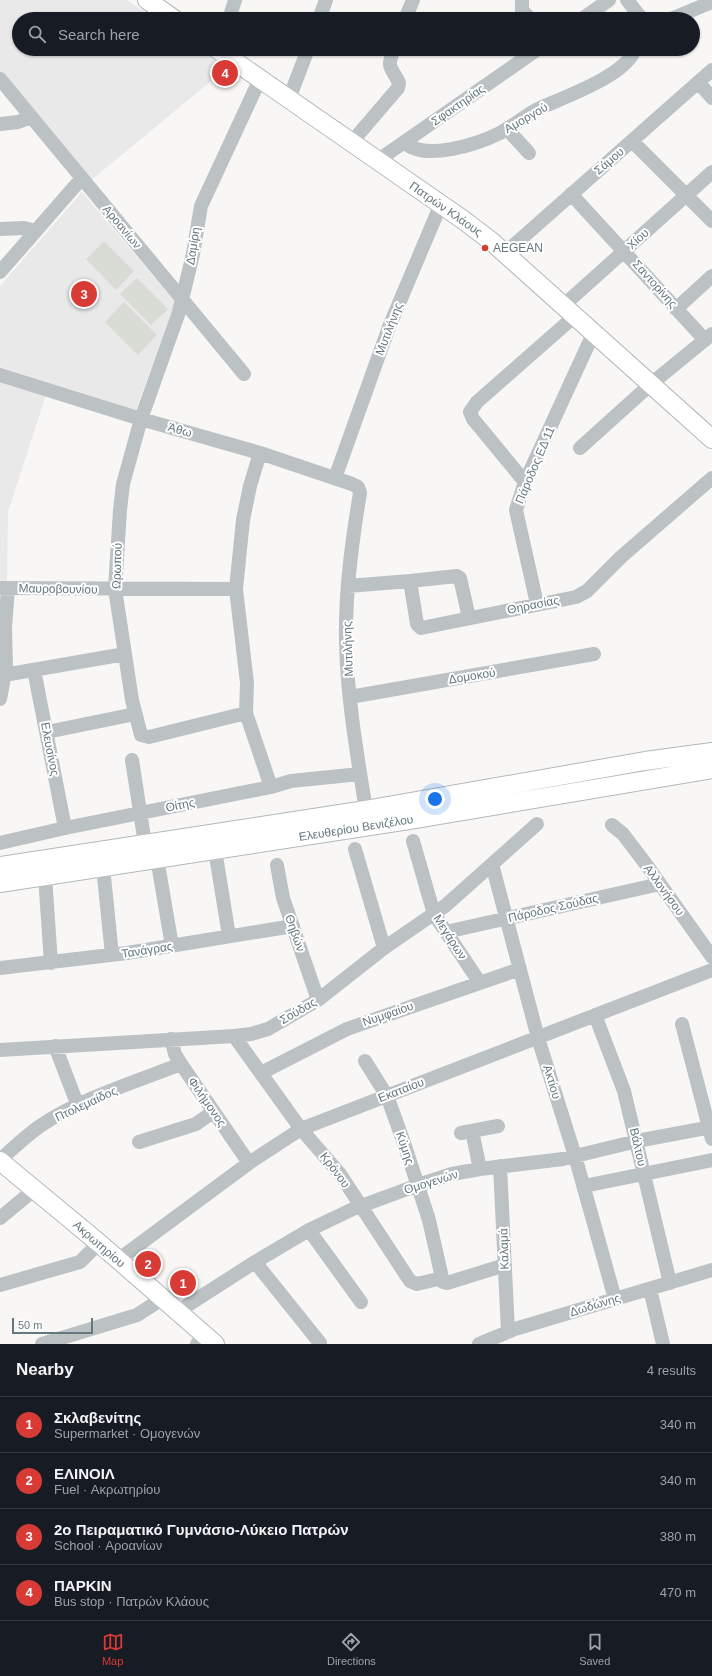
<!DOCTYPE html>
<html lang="en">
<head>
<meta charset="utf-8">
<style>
	body { margin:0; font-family:Arial,sans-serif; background:#20242c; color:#f1f3f6 }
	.scale { position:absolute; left:12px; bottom:10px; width:81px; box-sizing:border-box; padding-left:4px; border:2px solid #65787e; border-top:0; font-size:11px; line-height:14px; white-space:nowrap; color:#65787e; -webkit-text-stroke:3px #fff; paint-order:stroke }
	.you { position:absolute; left:435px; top:799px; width:14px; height:14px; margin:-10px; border:3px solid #fff; border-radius:50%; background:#1a73e8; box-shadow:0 0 0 6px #1a73e833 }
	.badge { display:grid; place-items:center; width:26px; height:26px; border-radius:50%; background:#d83b35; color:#fff; font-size:13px; font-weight:700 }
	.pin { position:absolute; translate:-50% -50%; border:2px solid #fff; box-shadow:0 1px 4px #0006 }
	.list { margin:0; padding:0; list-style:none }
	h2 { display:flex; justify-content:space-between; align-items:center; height:52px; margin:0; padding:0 16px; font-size:17px }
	h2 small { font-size:13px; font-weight:400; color:#9ea1a6 }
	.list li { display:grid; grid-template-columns:26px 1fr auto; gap:12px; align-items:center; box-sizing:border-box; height:56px; padding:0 16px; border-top:1px solid #363941 }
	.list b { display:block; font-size:15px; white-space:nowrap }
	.list p { margin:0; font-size:13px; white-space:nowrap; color:#9ea1a6 }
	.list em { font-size:13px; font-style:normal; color:#9ea1a6 }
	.icon { flex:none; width:22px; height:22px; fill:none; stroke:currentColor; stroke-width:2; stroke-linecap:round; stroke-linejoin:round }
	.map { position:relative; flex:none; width:712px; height:1344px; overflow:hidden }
	.search { position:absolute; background:#171b24; box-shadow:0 1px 3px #0004; left:12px; right:12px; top:12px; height:44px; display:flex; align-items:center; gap:10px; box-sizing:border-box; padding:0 14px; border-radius:22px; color:#9ea1a6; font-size:15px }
	.sheet { height:276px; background:#171b24 }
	nav { display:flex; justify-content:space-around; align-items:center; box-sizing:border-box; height:56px; border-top:1px solid #363941; background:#171b24; font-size:11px; color:#9ea1a6 }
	nav a { display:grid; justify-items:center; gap:2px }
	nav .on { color:#d83b35 }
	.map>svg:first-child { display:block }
	.built { fill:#e8e9e8 }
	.green { fill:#d9dcd5 }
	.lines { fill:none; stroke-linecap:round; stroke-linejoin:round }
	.major-casing { stroke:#b2b8bb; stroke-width:20 }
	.minor { stroke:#bcc2c4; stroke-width:14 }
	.major { stroke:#fff; stroke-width:18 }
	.poi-dot { fill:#d83b35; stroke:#fff; stroke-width:1.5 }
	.labels { text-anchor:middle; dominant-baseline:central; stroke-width:4; stroke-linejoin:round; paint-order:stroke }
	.street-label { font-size:12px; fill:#65787e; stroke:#fff }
	.poi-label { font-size:12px; fill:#65787e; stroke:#fff; text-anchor:start }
</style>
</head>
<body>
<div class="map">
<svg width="712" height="1344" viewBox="0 0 712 1344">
	<rect width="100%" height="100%" fill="#f8f7f5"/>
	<path class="built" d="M 0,0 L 127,0 L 155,19 L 19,19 L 19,49 L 199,49 L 227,68 L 90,181 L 0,73 Z
		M 82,192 L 175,302 L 136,410 L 0,367 L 0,286 Z
		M 0,382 L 46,395 L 8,512 L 7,581 L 0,581 Z"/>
	<path class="green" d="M 104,241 L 134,271 L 116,290 L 86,259 Z
		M 137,278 L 168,309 L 151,325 L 120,294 Z
		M 124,302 L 157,335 L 138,355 L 105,322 Z"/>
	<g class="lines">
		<g class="major-casing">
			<path id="major" d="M 147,0 L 174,19
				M 217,49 L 462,219 L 491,241 L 712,439
				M 0,866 L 366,810 L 645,761 L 712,752
				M 0,883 L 409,820 L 712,769
				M 0,1161 L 99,1243 L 215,1344"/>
		</g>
		<path class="minor" d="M 522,0 L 522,10 L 530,19
			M 627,0 L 642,19
			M 229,19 L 235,0
			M 319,19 L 326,0
			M 405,19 L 413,0
			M 582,19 L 609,0
			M 671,19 L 712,2
			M 0,79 L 244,374
			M 698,82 L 712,98
			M 289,99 L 308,49
			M 0,124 L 18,122 L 31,117
			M 507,129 L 529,153
			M 632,141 L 712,221
			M 404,142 C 424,162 478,144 500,133 C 513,126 525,116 538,109 C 564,97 626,76 635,49
			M 351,143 L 398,88 L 399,83 C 391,66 386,69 394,49
			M 377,161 L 538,49
			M 571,194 L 705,340
			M 0,229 L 24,228 L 36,231
			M 505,253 L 712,70
			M 0,272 L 82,178
			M 564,305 L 712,172
			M 676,309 L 712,276
			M 0,375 L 141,419 L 260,453 L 352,484 L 358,487 L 360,493 C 352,541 345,591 346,641 C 347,697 357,754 366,810
			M 580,448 L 651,384 L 712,334
			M 260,453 L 250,486 L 243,520 L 236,589 L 247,683 L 246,713 L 271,787
			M 335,478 L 389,327 L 441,204
			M 525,482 L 473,419 L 470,412 L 477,402 L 576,315
			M 410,581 L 457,576 L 460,578 L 469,618
			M 348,586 L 410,581 L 417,624 L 421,628 L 576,597 L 587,591 L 621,557 L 712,478
			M 0,588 L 236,589
			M 537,604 L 516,510 L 525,482 L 594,332
			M 34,670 L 65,828
			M 4,675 L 125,654
			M 350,697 L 594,654
			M 0,699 L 6,667 L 5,628 L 8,588
			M 246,713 L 149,737 L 141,735 L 132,700 L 115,589 L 120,510 L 123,484 L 141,419 L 179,312 L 193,254 L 201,206 L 260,79
			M 47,732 L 135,714
			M 132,760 L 145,844
			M 612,825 L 623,834 L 648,867 L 712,957
			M 413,841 L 434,914 L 480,983
			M 0,843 L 65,828 L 271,787 L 291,781 L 360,774
			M 355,849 L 384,948
			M 215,850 L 229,936
			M 157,858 L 172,946
			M 492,864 L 538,1038 L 575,1156 L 615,1299
			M 277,865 L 283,898 L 318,1000
			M 103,867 L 112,955
			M 45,876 L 51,963
			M 446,932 L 660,884
			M 0,968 L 127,953 L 293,926
			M 595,1015 L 624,1091 L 670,1283
			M 682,1024 L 712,1139
			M 234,1036 L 301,1129 L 340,1174 L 410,1281 L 417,1284 L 442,1278
			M 171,1039 L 175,1054 L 181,1064 L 249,1163
			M 55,1046 L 78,1106
			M 0,1050 L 234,1036 L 251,1034 L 268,1029 L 318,1000 L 384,948 L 445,906 L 537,824
			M 365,1061 L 387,1096 L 404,1143 L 429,1220 L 443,1282 L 447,1283 L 505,1265
			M 261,1073 L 347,1029 L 520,969
			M 472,1131 L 480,1169
			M 461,1133 L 498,1126
			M 139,1142 L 196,1124 L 213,1112
			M 0,1160 C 13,1148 26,1136 40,1126 C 80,1099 135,1082 181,1064
			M 500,1166 L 508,1332
			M 584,1186 L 712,1160
			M 0,1218 L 35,1189
			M 309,1230 L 361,1302
			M 118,1260 L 249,1163 L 301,1129 L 712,970
			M 255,1262 L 320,1343
			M 0,1285 L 80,1262 L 99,1243
			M 650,1289 L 663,1344
			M 177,1312 L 255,1262 L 309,1230 L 353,1209 L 418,1185 L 452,1174 L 480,1169 L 563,1159 L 637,1141 L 712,1127
			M 42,1344 L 137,1315 L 162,1299
			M 197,1344 L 208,1338
			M 479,1344 L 515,1329 L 712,1270"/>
		<use href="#major" class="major"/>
	</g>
	<circle class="poi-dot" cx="485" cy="248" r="4"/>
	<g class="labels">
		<g class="street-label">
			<text transform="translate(458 105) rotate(-35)">Σφακτηρίας</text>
			<text transform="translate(526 118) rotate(-30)">Αμοργού</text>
			<text transform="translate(609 161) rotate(-41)">Σάμου</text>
			<text transform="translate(446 209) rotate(35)">Πατρών Κλάους</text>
			<text transform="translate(122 227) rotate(50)">Αροανίων</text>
			<text transform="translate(638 239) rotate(-42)">Χίου</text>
			<text transform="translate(193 246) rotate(-81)">Δαμίρη</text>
			<text transform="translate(655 284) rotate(48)">Σαντορίνης</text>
			<text transform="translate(389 329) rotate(-69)">Μυτιλήνης</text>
			<text transform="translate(180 430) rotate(16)">Άθω</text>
			<text transform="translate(535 465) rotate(-67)">Πάροδος ΕΔ 11</text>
			<text transform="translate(117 566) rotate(-88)">Ωρωπού</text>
			<text transform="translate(58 589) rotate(1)">Μαυροβουνίου</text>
			<text transform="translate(533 605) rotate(-11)">Θηρασίας</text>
			<text transform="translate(348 649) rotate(-92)">Μυτιλήνης</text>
			<text transform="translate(472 676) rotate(-9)">Δομοκού</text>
			<text transform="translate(50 749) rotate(79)">Ελευσίνος</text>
			<text transform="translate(180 805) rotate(-11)">Οίτης</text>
			<text transform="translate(356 828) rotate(-9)">Ελευθερίου Βενιζέλου</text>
			<text transform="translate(664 890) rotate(54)">Αλλονήσου</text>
			<text transform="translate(553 908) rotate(-13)">Πάροδος Σούδας</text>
			<text transform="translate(295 933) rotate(71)">Θηβών</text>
			<text transform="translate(450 937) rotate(57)">Μεγάρων</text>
			<text transform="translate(147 950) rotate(-9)">Τανάγρας</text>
			<text transform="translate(298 1011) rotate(-30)">Σούδας</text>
			<text transform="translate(388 1014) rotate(-19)">Νυμφαίου</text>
			<text transform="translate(552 1082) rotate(73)">Ακτίου</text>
			<text transform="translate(401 1090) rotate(-21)">Εκαταίου</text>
			<text transform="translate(207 1102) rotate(55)">Φιλήμονος</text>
			<text transform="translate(86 1104) rotate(-25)">Πτολεμαίδος</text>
			<text transform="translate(638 1147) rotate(77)">Βάλτου</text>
			<text transform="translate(405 1148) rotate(71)">Κύμης</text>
			<text transform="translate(335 1170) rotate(53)">Κρόνου</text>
			<text transform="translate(431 1182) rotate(-17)">Ομογενών</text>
			<text transform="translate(99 1244) rotate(41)">Ακρωτηρίου</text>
			<text transform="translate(504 1249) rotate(-92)">Καλαμά</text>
			<text transform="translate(595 1305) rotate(-17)">Δωδώνης</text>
		</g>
		<g class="poi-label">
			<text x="493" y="248">AEGEAN</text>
		</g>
	</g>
</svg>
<div class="scale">50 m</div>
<div class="you"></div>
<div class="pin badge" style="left:183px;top:1283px">1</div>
<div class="pin badge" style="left:148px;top:1264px">2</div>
<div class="pin badge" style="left:84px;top:294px">3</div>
<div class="pin badge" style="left:225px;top:73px">4</div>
<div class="search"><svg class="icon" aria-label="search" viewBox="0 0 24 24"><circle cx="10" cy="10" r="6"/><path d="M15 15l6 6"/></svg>Search here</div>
</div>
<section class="sheet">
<h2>Nearby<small>4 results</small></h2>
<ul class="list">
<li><span class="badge">1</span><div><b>Σκλαβενίτης</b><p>Supermarket · Ομογενών</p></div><em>340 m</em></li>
<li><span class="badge">2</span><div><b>ΕΛΙΝΟΙΛ</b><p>Fuel · Ακρωτηρίου</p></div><em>340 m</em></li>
<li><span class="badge">3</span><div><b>2ο Πειραματικό Γυμνάσιο-Λύκειο Πατρών</b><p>School · Αροανίων</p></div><em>380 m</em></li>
<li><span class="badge">4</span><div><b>ΠΑΡΚΙΝ</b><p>Bus stop · Πατρών Κλάους</p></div><em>470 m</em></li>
</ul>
</section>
<nav>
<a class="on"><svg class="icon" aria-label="map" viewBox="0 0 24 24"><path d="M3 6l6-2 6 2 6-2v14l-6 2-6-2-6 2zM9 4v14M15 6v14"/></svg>Map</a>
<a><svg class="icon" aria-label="directions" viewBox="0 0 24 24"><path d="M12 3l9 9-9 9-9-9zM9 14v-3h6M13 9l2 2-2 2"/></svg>Directions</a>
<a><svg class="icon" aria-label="saved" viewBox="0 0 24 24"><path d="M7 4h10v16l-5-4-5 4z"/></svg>Saved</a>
</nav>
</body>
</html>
